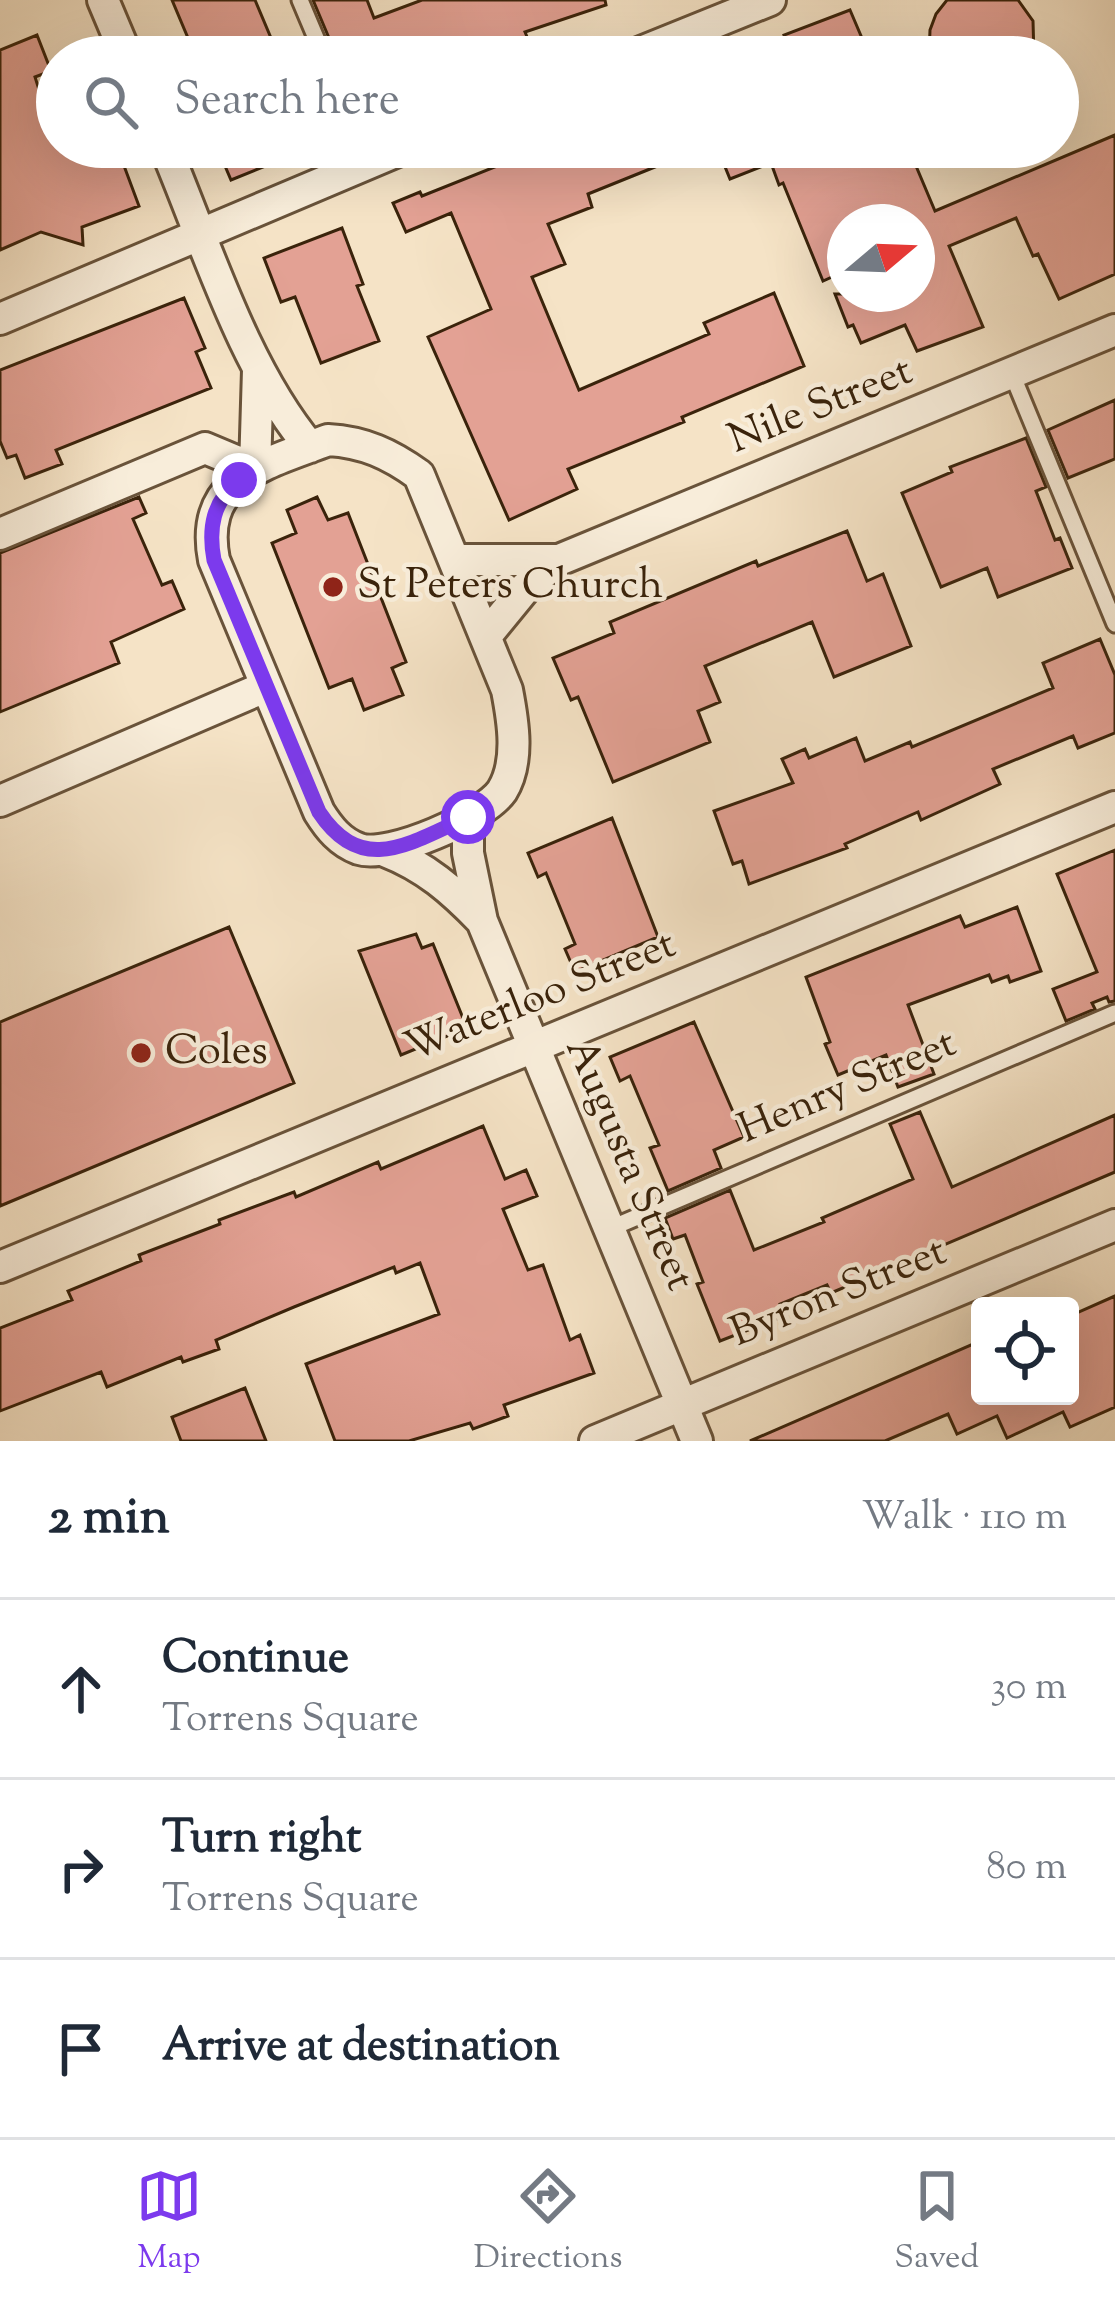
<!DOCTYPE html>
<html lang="en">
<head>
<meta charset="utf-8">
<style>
	body { margin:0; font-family:"Sorts Mill Goudy",serif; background:#f2f2f3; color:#1f2937 }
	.controls { position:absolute; right:36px; bottom:36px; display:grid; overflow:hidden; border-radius:12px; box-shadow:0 12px 48px #0002 }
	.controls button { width:108px; height:108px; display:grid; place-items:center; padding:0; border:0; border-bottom:3px solid #e0e1e3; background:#fff; color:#1f2937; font:60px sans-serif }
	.compass { position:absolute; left:827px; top:204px; width:108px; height:108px; border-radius:50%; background:#fff; box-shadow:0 12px 48px #0002; rotate:71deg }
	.stop { position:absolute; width:36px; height:36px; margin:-27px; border:9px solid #7c3aed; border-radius:50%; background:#fff }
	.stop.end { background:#7c3aed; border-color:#fff; box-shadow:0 3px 12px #0008 }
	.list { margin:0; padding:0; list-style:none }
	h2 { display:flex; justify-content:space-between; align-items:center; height:156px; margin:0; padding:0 48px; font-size:51px }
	h2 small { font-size:39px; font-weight:400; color:#747a83 }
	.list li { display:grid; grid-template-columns:78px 1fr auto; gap:36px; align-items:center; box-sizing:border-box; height:180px; padding:0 48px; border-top:3px solid #e0e1e3 }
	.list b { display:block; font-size:45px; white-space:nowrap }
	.list p { margin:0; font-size:39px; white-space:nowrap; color:#747a83 }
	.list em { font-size:39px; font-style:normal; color:#747a83 }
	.icon { flex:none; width:66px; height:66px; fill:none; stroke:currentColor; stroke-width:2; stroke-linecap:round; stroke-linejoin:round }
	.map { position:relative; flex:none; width:1115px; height:1441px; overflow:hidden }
	.search { position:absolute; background:#fff; box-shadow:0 12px 48px #0002; left:36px; right:36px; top:36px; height:132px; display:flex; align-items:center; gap:30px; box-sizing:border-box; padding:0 42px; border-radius:66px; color:#747a83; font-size:45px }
	.sheet { height:696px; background:#fff }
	nav { display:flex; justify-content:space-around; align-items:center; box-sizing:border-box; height:168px; border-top:3px solid #e0e1e3; background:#fff; font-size:33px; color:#747a83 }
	nav a { display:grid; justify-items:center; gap:6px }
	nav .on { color:#7c3aed }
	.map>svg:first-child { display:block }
	.building { fill:#e3a194; stroke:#3a230b; stroke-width:3 }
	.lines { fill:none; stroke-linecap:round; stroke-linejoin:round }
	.lane-casing { stroke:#69533a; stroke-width:21 }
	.street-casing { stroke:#69533a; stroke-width:36 }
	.lane { stroke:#f8edda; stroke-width:15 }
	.street { stroke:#f8edda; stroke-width:30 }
	.route { stroke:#7c3aed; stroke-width:15 }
	.poi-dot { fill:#8f2418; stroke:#f8edda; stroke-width:4.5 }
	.labels { text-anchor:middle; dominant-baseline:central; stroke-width:9; stroke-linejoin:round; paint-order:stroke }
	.street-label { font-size:42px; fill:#3a230b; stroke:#f8edda }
	.poi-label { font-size:42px; fill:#3a230b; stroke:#f8edda; text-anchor:start }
</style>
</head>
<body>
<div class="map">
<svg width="1115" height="1441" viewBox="0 0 1115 1441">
	<rect width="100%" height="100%" fill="#f5e3c6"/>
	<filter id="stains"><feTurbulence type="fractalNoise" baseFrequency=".00167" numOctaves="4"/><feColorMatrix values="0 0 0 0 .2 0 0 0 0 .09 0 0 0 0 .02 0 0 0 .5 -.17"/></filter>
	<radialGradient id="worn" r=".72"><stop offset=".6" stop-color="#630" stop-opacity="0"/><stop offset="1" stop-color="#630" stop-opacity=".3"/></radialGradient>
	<path class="building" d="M 172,0 L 255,0 L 279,57 L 196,57 Z
		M 313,0 L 367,0 L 374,18 L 422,0 L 605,0 L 606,5 L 525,32 L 532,49 L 514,57 L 337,57 Z
		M 947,0 L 1018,0 L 1033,21 L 1034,57 L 929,57 L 930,30 L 936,14 Z
		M 850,10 L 870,57 L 793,57 L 784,35 Z
		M 37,35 L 51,71 L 35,77 L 57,147 L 117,147 L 139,206 L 82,227 L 83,245 L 41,232 L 0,250 L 0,50 Z
		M 1115,135 L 1115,274 L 1059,299 L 1038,254 L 1033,256 L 1016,218 L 949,246 L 983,327 L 917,351 L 905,325 L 861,343 L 853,325 L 848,327 L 835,294 L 917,294 L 917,222 L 845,222 L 845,271 L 823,281 L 783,183 L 779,185 L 771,163 L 730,179 L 717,147 L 908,147 L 935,211 Z
		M 217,147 L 310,147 L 310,148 L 231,180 Z
		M 545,147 L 702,148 L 588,194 L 592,207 L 548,224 L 565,264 L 532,277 L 579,390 L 709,334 L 704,323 L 774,293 L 804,366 L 682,417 L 684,422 L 568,469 L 577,489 L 509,520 L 428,337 L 491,309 L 451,213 L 406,232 L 393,203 L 420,192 L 422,196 Z
		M 342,228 L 363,284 L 357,286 L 379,341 L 321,363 L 295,297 L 281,302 L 264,258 Z
		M 184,298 L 205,348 L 196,352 L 211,388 L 56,450 L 62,464 L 25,478 L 16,455 L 7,458 L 0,441 L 0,370 Z
		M 1115,400 L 1115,459 L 1068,478 L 1048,430 Z
		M 1026,438 L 1046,487 L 1036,491 L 1055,540 L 1060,538 L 1072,568 L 998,597 L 987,568 L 941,587 L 902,493 L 952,472 L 950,467 Z
		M 139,497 L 146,513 L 133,519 L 162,585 L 172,581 L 184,609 L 111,642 L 119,663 L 0,712 L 0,553 Z
		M 317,497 L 328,520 L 348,513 L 406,662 L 392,668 L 403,695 L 364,710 L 352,679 L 329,688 L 272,543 L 296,533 L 287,510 Z
		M 847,531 L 867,581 L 883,574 L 911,646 L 834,677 L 812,622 L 705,666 L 720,702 L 698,711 L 710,742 L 613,782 L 578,697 L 571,700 L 553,658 L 614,633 L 610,622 L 756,561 L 758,566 Z
		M 1100,639 L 1115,675 L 1115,733 L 1078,748 L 1073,736 L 993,769 L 1000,784 L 921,820 L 918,812 L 845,844 L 847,848 L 749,884 L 742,861 L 733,864 L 714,811 L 793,783 L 782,759 L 805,749 L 809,758 L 856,738 L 865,761 L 910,742 L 912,747 L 1053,688 L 1043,663 Z
		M 612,818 L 658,937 L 575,972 L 565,949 L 575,944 L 546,873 L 538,877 L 528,853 Z
		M 1115,850 L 1115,1001 L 1109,1002 L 1107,997 L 1092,1003 L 1095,1009 L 1066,1021 L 1053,989 L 1097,972 L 1057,874 Z
		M 1017,907 L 1041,971 L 1010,982 L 1008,976 L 992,982 L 989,975 L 908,1005 L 934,1074 L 898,1087 L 886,1055 L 838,1075 L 825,1044 L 830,1042 L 806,977 L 960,916 L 965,927 Z
		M 229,927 L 294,1083 L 0,1206 L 0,1022 Z
		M 416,934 L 422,948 L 433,944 L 467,1028 L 401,1055 L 359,951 Z
		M 694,1022 L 744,1137 L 714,1150 L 721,1168 L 668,1191 L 650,1148 L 659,1145 L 630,1076 L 620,1081 L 610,1057 Z
		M 920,1112 L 952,1187 L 1115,1115 L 1115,1172 L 831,1293 L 827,1285 L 780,1304 L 784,1316 L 720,1341 L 697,1284 L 703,1282 L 685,1235 L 673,1239 L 665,1218 L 730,1190 L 754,1250 L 824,1222 L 822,1218 L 913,1179 L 890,1124 Z
		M 483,1126 L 505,1179 L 526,1170 L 537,1196 L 503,1209 L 528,1270 L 543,1265 L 570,1340 L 580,1335 L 594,1373 L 504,1405 L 508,1416 L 473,1429 L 470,1423 L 409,1441 L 335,1441 L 306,1364 L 439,1314 L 420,1263 L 396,1273 L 394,1267 L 294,1307 L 216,1340 L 219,1349 L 183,1362 L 181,1357 L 107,1387 L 101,1372 L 0,1411 L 0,1328 L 72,1300 L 68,1291 L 141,1261 L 139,1255 L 220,1224 L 219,1220 L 294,1192 L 296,1197 L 378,1162 L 381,1169 Z
		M 1115,1296 L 1115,1407 L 1070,1427 L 1063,1412 L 1007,1438 L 997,1416 L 957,1434 L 948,1414 L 885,1441 L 750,1441 L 980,1341 L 980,1396 L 1070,1396 L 1070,1316 Z
		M 245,1388 L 266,1441 L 181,1441 L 172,1417 Z"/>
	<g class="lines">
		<g class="lane-casing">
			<path id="lane" d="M 300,0 L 324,57
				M 1012,374 L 1115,624
				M 609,1229 L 1115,1013"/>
		</g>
		<g class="street-casing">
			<path id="street" d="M 103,0 L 127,57
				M 629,57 L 770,0
				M 165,147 C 206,244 243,367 310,447
				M 0,319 L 407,147
				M 328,440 C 364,442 390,454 419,475 L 507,690 C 513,721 520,762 502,791 C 484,817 389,859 359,849 C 340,842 329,828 319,812 L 214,560 C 198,477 267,464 328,440 Z
				M 0,534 L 205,448 L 255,469 L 258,370
				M 454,560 L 559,560 L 526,587 L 486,636
				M 559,560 L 1115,330
				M 0,801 L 265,687
				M 468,817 L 468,853 L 482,921 L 697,1441
				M 385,851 C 426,867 452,890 482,921
				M 0,1267 L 1115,807
				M 595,1441 L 1115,1225"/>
		</g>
		<use href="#lane" class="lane"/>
		<use href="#street" class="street"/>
	</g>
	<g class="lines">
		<path class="route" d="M 239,480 C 213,501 208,528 214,560 L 319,812 C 362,877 410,843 468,817"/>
	</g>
	<g class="poi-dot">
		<circle cx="333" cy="587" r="12"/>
		<circle cx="141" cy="1053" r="12"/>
	</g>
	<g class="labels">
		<g class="street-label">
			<text transform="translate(821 407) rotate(-22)">Nile Street</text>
			<text transform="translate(541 998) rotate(-22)">Waterloo Street</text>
			<text transform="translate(848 1088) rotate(-23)">Henry Street</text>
			<text transform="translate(628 1165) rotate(67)">Augusta Street</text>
			<text transform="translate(839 1294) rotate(-22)">Byron Street</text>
		</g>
		<g class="poi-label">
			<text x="357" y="587">St Peters Church</text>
			<text x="165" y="1053">Coles</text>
		</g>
	</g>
	<rect width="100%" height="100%" filter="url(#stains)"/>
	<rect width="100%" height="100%" fill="url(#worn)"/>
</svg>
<div class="controls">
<button><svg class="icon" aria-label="locate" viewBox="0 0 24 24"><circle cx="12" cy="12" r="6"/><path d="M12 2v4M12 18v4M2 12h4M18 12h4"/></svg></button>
</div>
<svg class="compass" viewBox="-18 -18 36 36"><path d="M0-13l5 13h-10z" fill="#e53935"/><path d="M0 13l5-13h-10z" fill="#747a83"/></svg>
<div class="stop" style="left:468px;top:817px"></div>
<div class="stop end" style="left:239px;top:480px"></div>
<div class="search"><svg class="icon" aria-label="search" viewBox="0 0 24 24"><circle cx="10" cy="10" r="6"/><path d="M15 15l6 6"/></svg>Search here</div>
</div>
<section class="sheet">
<h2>2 min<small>Walk · 110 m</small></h2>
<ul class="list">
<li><svg class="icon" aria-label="ahead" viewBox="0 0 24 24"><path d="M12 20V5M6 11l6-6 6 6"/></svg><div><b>Continue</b><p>Torrens Square</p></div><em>30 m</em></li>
<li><svg class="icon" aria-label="right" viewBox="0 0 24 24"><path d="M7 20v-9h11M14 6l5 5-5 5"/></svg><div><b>Turn right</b><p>Torrens Square</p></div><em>80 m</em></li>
<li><svg class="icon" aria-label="arrive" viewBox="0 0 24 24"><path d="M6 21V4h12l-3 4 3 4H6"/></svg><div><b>Arrive at destination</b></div></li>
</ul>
</section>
<nav>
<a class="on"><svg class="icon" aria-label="map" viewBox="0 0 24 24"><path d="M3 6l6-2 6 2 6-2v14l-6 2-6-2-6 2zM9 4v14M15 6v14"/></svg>Map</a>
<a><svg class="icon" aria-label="directions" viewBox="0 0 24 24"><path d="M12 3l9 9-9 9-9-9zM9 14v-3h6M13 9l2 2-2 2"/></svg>Directions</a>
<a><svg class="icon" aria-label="saved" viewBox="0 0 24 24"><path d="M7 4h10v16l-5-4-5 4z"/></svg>Saved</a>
</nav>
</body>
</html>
